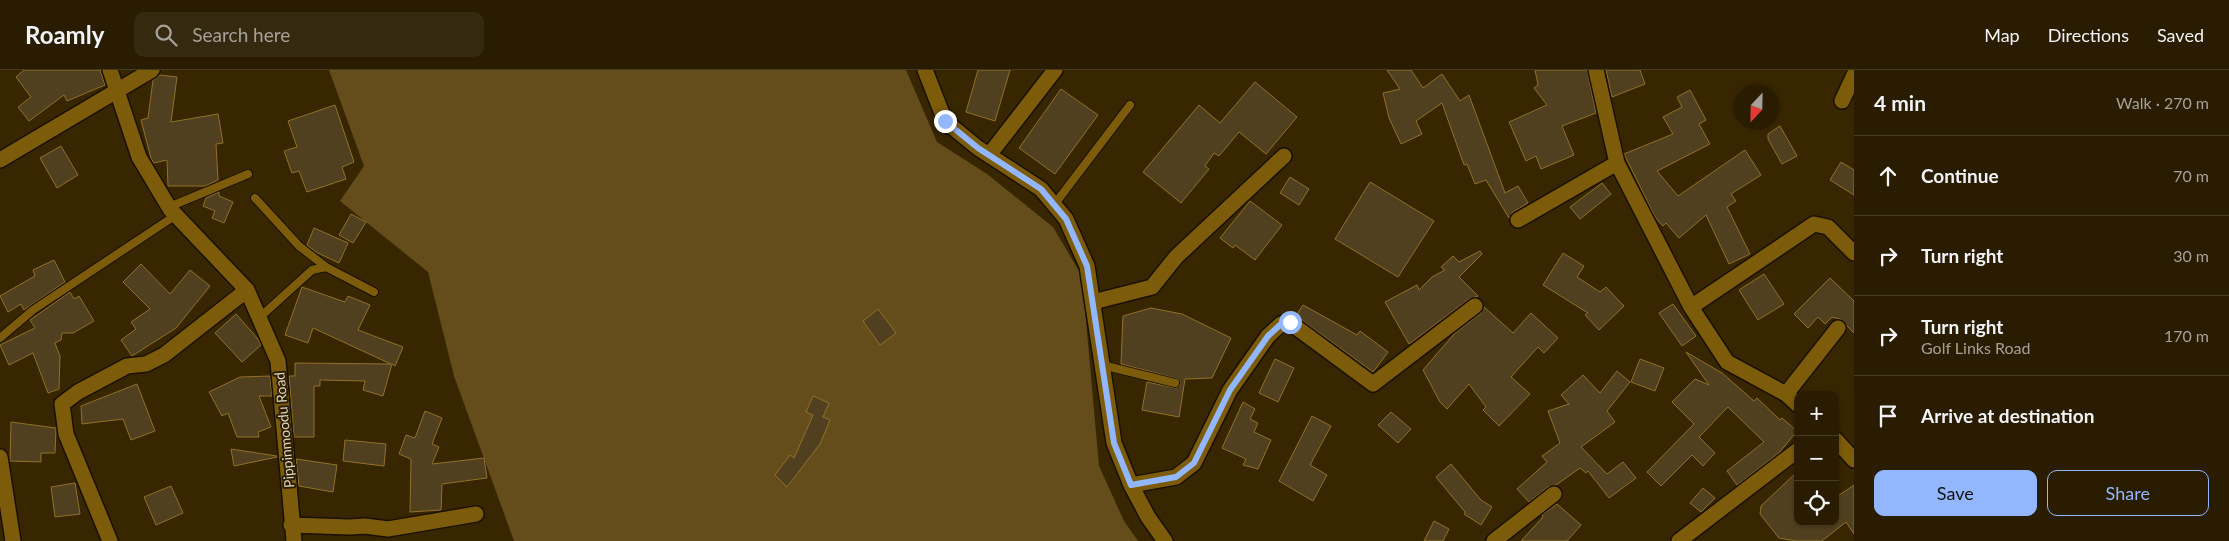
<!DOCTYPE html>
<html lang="en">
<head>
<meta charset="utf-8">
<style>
	body { margin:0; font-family:Lato,sans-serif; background:#35290f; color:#f1f3f6 }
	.controls { position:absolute; right:15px; bottom:15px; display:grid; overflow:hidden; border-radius:10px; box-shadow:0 1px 4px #0004 }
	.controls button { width:45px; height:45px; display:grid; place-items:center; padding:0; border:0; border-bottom:1px solid #453a22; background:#291c00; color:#f1f3f6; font:25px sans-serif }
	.compass { position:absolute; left:1734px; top:15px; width:45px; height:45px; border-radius:50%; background:#291c00; box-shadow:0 1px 4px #0004; rotate:202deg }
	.stop { position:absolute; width:15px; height:15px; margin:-11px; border:4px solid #93b7fd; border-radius:50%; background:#fff }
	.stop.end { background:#93b7fd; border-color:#fff; box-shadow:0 1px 5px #0008 }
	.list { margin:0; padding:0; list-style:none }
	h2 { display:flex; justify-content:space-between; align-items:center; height:65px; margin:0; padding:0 20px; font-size:21px }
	h2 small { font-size:16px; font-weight:400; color:#a5a199 }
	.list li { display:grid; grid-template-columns:32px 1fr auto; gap:15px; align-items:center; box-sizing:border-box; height:80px; padding:0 20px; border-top:1px solid #453a22 }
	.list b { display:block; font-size:19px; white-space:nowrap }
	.list p { margin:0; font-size:16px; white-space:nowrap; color:#a5a199 }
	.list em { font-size:16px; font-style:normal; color:#a5a199 }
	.actions { display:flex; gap:10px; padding:15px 20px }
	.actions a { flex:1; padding:11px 0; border:1px solid #93b7fd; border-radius:10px; text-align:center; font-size:18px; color:#93b7fd }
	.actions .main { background:#93b7fd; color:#111 }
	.icon { flex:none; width:28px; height:28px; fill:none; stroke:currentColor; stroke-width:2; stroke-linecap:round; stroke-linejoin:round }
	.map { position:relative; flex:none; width:1854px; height:471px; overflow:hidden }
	header { display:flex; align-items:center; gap:30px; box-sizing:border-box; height:70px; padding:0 25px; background:#291c00; border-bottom:1px solid #453a22 }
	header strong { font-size:24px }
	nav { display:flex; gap:28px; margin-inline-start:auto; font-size:18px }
	.search { width:350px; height:45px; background:#35290f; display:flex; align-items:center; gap:12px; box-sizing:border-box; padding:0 18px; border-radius:10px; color:#a5a199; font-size:19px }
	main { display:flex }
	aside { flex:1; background:#291c00 }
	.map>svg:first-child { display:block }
	.green { fill:#654d1b }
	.building { fill:#51401f; stroke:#927028 }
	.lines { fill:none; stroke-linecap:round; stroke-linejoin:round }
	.service-casing { stroke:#1a1000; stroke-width:10 }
	.minor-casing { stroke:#1a1000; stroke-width:18 }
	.tertiary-casing { stroke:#1a1000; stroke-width:18 }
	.service { stroke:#7c5b0b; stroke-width:8 }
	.minor { stroke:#7c5b0b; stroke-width:15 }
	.tertiary { stroke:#7c5b0b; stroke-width:15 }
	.route { stroke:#93b7fd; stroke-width:6 }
	.labels { text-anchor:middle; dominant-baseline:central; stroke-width:4; stroke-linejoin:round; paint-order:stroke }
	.street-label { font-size:14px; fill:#e6d4b3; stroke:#291e08 }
</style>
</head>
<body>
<header>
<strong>Roamly</strong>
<div class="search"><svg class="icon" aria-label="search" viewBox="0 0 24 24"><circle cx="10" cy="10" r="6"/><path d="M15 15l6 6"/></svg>Search here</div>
<nav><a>Map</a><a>Directions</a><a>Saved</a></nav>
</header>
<main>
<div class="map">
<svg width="1854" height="471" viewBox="0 0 1854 471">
	<rect width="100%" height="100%" fill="#372600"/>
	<path class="green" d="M 329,0 L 906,0 L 937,72 L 987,104 L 1053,157 L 1082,206 L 1099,396 L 1124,451 L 1138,471 L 514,471 L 454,306 L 428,202 L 340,131 L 364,96 Z"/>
	<path class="building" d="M 24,0 L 100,0 L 105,15 L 67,31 L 64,25 L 29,51 L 18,37 L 31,27 L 16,7 Z
		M 978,0 L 1010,0 L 995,51 L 966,42 Z
		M 1387,0 L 1411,0 L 1423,18 L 1442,4 L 1460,31 L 1469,25 L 1505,123 L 1518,116 L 1528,133 L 1513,142 L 1509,148 L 1486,110 L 1475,114 L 1467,94 L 1464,95 L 1442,33 L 1416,51 L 1422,64 L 1401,74 L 1389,48 L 1383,23 L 1400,19 Z
		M 1535,0 L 1587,0 L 1596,43 L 1562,56 L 1574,85 L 1541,99 L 1536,86 L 1526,91 L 1509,52 L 1547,35 L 1534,18 L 1538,15 Z
		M 1606,0 L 1640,0 L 1645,14 L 1612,27 Z
		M 160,5 L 177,7 L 171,52 L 218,44 L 223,73 L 216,74 L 218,110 L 205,116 L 168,116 L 167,90 L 154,93 L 151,88 L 141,50 L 148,48 L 153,10 Z
		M 1255,12 L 1297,47 L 1266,84 L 1239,62 L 1219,86 L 1214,83 L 1205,96 L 1209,99 L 1181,133 L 1143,102 L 1199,35 L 1220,53 Z
		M 1061,19 L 1098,45 L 1055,104 L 1019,78 Z
		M 1690,20 L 1706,50 L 1699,54 L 1710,74 L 1657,101 L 1678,126 L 1745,80 L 1761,105 L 1731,124 L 1736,131 L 1727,137 L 1750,184 L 1729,194 L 1706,145 L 1679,168 L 1666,153 L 1663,156 L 1655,147 L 1624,84 L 1673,64 L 1663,47 L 1682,37 L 1677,27 Z
		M 335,35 L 354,92 L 342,97 L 346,109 L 307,122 L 299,101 L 292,103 L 284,81 L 297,77 L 288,51 Z
		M 1780,56 L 1797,86 L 1782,94 L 1768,69 L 1768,64 Z
		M 61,76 L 78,105 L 57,118 L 40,88 Z
		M 1841,92 L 1854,100 L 1854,125 L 1830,110 Z
		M 1290,107 L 1309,119 L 1299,135 L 1280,123 Z
		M 1370,112 L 1434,151 L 1398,207 L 1335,169 Z
		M 1602,113 L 1611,124 L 1580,149 L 1570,137 Z
		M 219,122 L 219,126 L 233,132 L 224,153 L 212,148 L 215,141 L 203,136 L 206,128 Z
		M 1250,131 L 1282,155 L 1255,190 L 1235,175 L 1233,178 L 1220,168 Z
		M 351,144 L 366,152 L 353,173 L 339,165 Z
		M 314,158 L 348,173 L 339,193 L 316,182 L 307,175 Z
		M 1480,181 L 1482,184 L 1459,207 L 1478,226 L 1469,229 L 1409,274 L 1385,232 L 1417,215 L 1419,220 L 1432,207 L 1445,200 L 1441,197 L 1453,186 L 1459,192 Z
		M 1563,183 L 1584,196 L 1577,207 L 1600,222 L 1606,217 L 1624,236 L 1599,260 L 1585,245 L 1588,243 L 1543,215 Z
		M 54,190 L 65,212 L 24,240 L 21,234 L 8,242 L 0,226 L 35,206 L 33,200 Z
		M 141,194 L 170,224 L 190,200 L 210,216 L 176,258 L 132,286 L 121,270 L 136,259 L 131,252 L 150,239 L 123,212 Z
		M 1764,204 L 1784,234 L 1758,250 L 1739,220 Z
		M 1830,208 L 1854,231 L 1854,263 L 1840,249 L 1832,247 L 1825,254 L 1818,247 L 1808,258 L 1794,244 Z
		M 302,217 L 345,232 L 348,226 L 370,235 L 358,260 L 403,277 L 395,296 L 392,294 L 383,326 L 363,320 L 365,311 L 320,310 L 320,316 L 314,316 L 314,367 L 294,367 L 289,306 L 295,306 L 295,293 L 391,294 L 313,258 L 308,273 L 285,265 Z
		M 70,222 L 74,229 L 79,226 L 94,251 L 73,263 L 62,263 L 61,270 L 55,273 L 60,286 L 59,319 L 48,323 L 33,283 L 9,295 L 0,275 L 35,258 L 30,250 Z
		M 1673,234 L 1696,266 L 1682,276 L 1659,243 Z
		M 1303,235 L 1357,265 L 1360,261 L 1388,282 L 1373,302 L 1296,246 Z
		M 1484,237 L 1513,263 L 1531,243 L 1558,268 L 1544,283 L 1538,277 L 1511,307 L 1530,324 L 1499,356 L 1483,340 L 1486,337 L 1469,314 L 1447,339 L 1440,332 L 1423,300 L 1455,263 L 1481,243 Z
		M 1151,238 L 1182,244 L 1231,268 L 1212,308 L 1185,309 L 1179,347 L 1142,340 L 1147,312 L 1176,318 L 1180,315 L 1178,309 L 1121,294 L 1123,246 Z
		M 878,239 L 896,263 L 880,275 L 863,251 Z
		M 236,244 L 258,269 L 261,275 L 242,292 L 215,263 Z
		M 1686,282 L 1722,303 L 1754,331 L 1757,328 L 1780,350 L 1782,348 L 1797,361 L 1779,383 L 1737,415 L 1727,401 L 1764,372 L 1728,337 L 1699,367 L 1715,383 L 1703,396 L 1692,385 L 1661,416 L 1647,402 L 1694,354 L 1672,332 L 1695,309 L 1709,315 Z
		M 1275,289 L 1294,298 L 1278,332 L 1259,323 Z
		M 1640,289 L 1664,298 L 1655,321 L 1631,312 Z
		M 1617,301 L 1630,312 L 1607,341 L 1615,352 L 1581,377 L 1607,404 L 1623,392 L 1636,408 L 1609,428 L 1588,401 L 1586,403 L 1580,398 L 1556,415 L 1548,417 L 1529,432 L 1517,419 L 1547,392 L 1542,386 L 1560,373 L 1548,341 L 1569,334 L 1561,325 L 1583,305 L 1600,323 Z
		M 270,306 L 272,326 L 259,326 L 271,357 L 258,362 L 259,367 L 237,367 L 228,343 L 222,346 L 209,322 L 240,307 Z
		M 137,314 L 155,361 L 131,370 L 123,349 L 82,354 L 81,336 Z
		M 813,326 L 829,333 L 823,347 L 830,350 L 820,374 L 787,417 L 775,405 L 790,385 L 794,388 L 813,345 L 806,342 Z
		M 1243,332 L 1255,339 L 1250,349 L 1258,353 L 1254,362 L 1271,370 L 1258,399 L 1243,395 L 1246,389 L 1222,378 Z
		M 425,341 L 442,348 L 432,374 L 439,377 L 432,394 L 484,388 L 487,408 L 442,414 L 441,440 L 410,442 L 411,389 L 399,384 L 406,365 L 415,368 Z
		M 1391,342 L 1411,359 L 1398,373 L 1378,355 Z
		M 1312,346 L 1331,356 L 1310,395 L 1327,405 L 1313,431 L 1279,411 Z
		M 11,352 L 56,358 L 55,383 L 41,383 L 41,392 L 10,391 Z
		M 345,370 L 386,374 L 384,396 L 343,391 Z
		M 231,379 L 277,386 L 277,387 L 234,396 Z
		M 296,389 L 337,395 L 333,422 L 299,416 Z
		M 1451,394 L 1481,430 L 1492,437 L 1481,455 L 1464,444 L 1465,442 L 1436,407 Z
		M 1798,401 L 1798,452 L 1835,452 L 1835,428 L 1854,415 L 1854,464 L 1846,452 L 1822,471 L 1796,471 L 1779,468 L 1760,444 L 1761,436 Z
		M 75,413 L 80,444 L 55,447 L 51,417 Z
		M 171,416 L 183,443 L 156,455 L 144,427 Z
		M 1703,418 L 1715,428 L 1701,442 L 1690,433 Z
		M 1557,434 L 1581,455 L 1567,471 L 1521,471 L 1543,447 L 1542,445 Z
		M 1434,451 L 1449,459 L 1443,471 L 1424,471 Z"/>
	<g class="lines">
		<g class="service-casing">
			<path id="service" d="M 255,128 L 299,176 L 326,197
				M 1054,135 L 1130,35
				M 169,137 L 248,104
				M 259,248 L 312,200 L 326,197 L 374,222
				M 0,268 L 33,240 L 176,145
				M 1102,295 L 1175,313"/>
		</g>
		<g class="minor-casing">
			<path id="minor" d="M 110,0 L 139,87 L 170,139 L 247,220 L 278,291 L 294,471
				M 1596,0 L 1617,93 L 1691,237 L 1727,292 L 1786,324 L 1798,335
				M 1842,31 L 1854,5
				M 989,85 L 1055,0
				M 0,90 L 152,0
				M 1518,150 L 1617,93
				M 1093,232 L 1152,217 L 1176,187 L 1284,86
				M 1691,237 L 1814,154 L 1828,157 L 1854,183
				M 1786,324 L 1838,258
				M 1835,369 L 1854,390
				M 0,387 L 13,471
				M 1131,415 L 1176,407 L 1194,393 L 1230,320 L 1268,266 L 1281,254 L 1289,252 L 1373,314 L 1475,236
				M 291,455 L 350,457 L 365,456 L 388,459 L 476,444
				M 110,471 L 66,364 L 62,334 L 78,322 L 127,296 L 146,294 L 164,285 L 247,220
				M 1494,471 L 1554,424
				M 1679,471 L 1798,380"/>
		</g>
		<g class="tertiary-casing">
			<path id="tertiary" d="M 925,0 L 945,51 L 978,78 L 1041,119 L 1066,149 L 1087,196 L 1114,373 L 1131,415 L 1148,447 L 1165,471"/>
		</g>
		<use href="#service" class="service"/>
		<use href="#minor" class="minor"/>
		<use href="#tertiary" class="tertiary"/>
	</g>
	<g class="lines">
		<path class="route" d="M 945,51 L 978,78 L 1041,119 L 1066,149 L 1087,196 L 1114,373 L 1131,415 L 1176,407 L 1194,393 L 1230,320 L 1268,266 L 1281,254 L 1290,252"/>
	</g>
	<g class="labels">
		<g class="street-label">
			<text transform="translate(284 360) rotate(-95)">Pippinmoodu Road</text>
		</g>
	</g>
</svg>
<div class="controls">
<button>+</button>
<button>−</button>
<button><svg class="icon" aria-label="locate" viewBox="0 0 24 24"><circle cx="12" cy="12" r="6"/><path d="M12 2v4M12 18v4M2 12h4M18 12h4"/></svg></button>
</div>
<svg class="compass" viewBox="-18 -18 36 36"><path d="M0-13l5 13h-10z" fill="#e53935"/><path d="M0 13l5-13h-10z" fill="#a5a199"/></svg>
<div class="stop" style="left:1290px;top:252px"></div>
<div class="stop end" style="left:945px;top:51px"></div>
</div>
<aside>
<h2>4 min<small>Walk · 270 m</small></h2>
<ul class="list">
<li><svg class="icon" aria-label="ahead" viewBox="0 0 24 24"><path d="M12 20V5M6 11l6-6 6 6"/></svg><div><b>Continue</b></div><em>70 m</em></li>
<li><svg class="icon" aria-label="right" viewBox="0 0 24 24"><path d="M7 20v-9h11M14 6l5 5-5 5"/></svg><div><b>Turn right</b></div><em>30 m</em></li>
<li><svg class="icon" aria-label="right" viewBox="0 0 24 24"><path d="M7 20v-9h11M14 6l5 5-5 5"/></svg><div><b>Turn right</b><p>Golf Links Road</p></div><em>170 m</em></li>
<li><svg class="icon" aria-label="arrive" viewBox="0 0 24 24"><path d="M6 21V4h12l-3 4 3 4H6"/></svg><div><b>Arrive at destination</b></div></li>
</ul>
<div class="actions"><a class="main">Save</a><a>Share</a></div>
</aside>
</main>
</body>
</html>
